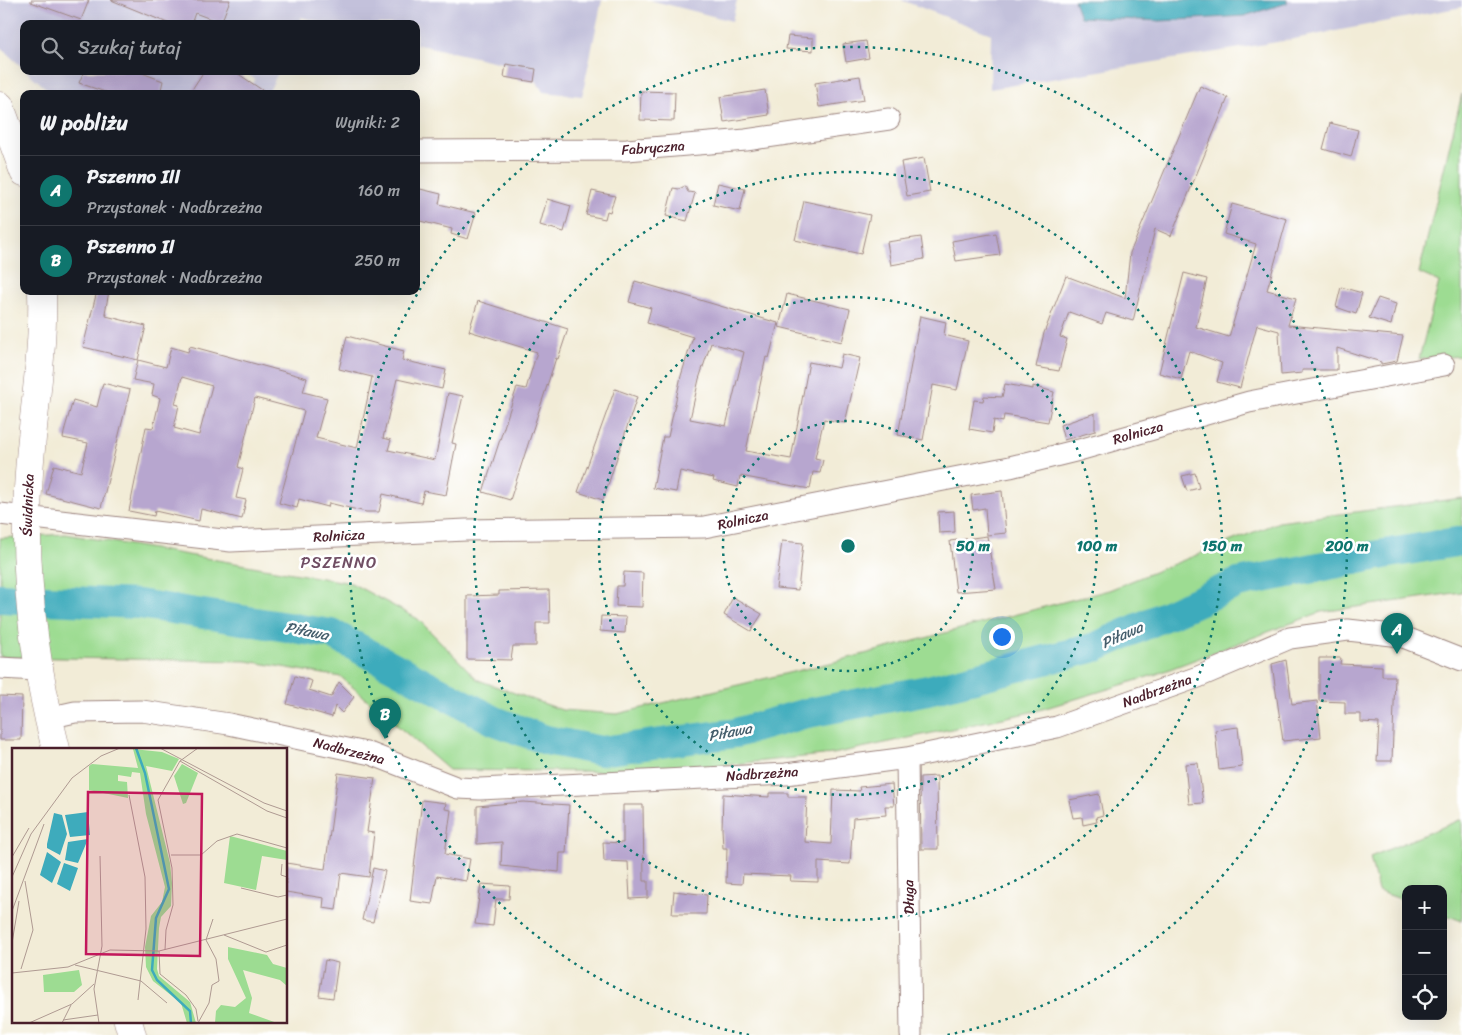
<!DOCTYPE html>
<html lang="pl">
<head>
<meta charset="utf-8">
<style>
	body { margin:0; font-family:Sriracha,sans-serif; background:#242831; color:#f1f3f6 }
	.controls { position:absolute; right:15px; bottom:15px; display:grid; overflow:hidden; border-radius:10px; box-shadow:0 5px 20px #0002 }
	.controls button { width:45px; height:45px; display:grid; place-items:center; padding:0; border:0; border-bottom:1px solid #363941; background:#171b24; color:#f1f3f6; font:25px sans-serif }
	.you { position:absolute; left:1001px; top:636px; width:18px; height:18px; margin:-12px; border:4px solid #fff; border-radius:50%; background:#1a73e8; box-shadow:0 0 0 8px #1a73e833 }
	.badge { display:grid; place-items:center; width:32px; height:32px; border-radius:50%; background:#0f766e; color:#fff; font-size:16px; font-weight:700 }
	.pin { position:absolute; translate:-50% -41px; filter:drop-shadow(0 1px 2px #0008) }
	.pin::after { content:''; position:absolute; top:26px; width:18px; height:15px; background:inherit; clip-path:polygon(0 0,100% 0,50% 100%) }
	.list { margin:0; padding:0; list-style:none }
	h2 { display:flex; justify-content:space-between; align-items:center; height:65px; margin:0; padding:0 20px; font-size:21px }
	h2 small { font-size:16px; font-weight:400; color:#9ea1a6 }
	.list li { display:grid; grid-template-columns:32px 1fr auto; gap:15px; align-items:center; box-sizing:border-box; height:70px; padding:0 20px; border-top:1px solid #363941 }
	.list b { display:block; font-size:19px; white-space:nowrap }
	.list p { margin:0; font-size:16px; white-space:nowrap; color:#9ea1a6 }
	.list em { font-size:16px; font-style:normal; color:#9ea1a6 }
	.icon { flex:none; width:28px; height:28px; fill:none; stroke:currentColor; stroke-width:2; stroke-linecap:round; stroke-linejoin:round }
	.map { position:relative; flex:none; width:1462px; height:1035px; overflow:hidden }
	.search { position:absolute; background:#171b24; box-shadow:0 5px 20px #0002; left:20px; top:20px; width:400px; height:55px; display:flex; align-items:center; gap:12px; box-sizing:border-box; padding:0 18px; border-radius:10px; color:#9ea1a6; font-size:19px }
	.panel { position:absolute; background:#171b24; box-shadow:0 5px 20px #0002; left:20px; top:90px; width:400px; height:205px; border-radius:10px }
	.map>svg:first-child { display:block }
	.industrial { fill:#c3c1db }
	.green { fill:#9ddc92; stroke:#747e5e }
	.water { fill:#3eabbc; stroke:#446574 }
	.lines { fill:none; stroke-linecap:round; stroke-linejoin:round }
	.river { stroke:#3eabbc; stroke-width:30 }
	.building { fill:#b7a6cf; fill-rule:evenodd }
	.minor-casing { stroke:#9e8681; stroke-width:23 }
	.major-casing { stroke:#9e8681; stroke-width:29 }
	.minor { stroke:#fff; stroke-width:21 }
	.major { stroke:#fff; stroke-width:28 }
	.ring { fill:none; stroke:#0f766e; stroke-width:2.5; stroke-dasharray:2.5 5 }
	.labels { text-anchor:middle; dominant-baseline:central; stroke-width:5; stroke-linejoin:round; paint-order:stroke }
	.street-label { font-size:14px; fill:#4a1f2b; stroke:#fff }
	.water-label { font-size:15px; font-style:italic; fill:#455e6c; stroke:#fff }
	.quarter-label { font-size:16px; letter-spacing:1px; fill:#704e64; stroke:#fff }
	.inset-river { fill:none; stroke:#3eabbc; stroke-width:2.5 }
	.inset-road { fill:none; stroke:#af9a92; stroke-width:1 }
	.view { fill:#c2185b; fill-opacity:0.15; stroke:#c2185b; stroke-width:2.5 }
	.inset-edge { fill:none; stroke:#4a1f2b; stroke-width:2.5 }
	.centre { fill:#0f766e; stroke:#fff; stroke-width:2.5 }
	.ring-label { font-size:15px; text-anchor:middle; font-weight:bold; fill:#0f766e; stroke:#fff; stroke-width:5; stroke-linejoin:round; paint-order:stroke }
</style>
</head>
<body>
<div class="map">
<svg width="1462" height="1035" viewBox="0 0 1462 1035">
	<rect width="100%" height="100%" fill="#fff"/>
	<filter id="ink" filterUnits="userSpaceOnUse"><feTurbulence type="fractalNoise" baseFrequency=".02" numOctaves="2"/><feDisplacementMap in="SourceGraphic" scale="10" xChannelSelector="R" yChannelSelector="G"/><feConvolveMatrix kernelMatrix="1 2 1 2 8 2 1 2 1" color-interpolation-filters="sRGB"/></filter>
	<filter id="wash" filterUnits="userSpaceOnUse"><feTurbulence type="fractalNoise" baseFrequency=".0096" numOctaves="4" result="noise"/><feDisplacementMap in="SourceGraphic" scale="20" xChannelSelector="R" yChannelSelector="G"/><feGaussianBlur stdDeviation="1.12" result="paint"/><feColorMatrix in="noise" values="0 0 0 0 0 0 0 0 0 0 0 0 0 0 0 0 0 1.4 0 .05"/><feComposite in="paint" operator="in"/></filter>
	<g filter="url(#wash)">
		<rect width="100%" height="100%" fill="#f2ecd7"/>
		<path class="industrial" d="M 0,0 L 602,0 L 582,96 L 543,92 L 537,82 L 506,64 L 416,44 L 416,24 L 328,24 L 301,17 L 299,24 L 24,24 L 24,69 L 0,47 Z
			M 650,0 L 737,0 L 732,21 Z
			M 901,0 L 1462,0 L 1462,7 L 1283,41 L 990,89 L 991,34 Z
			M 26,71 L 204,71 L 189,94 L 53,94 Z
			M 242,71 L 279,71 L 268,93 L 253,84 L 255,79 Z"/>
		<path class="green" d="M 1462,94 L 1462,356 L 1419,359 L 1439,282 L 1419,273 Z
			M 1462,498 L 1462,592 L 1321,612 L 1154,675 L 1036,711 L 833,754 L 656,772 L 449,770 L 341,677 L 247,661 L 0,657 L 0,538 L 66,534 L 351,583 L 418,619 L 478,680 L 562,710 L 617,714 L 830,663 L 1109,590 L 1279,522 Z
			M 1462,819 L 1462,921 L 1443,914 L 1443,889 L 1406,889 L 1406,901 L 1378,891 L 1370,857 Z"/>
		<path class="water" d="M 1074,0 L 1287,0 L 1287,3 L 1244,16 L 1160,21 L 1080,17 Z"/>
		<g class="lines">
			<path class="river" d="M 0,598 L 139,604 L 332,634 L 495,721 L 546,740 L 601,751 L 736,733 L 803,714 L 928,690 L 1096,647 L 1238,583 L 1384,554 L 1462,541"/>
		</g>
		<g id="blocks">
			<path class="building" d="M 31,0 L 89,0 L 81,20 L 31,2 Z
				M 111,0 L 230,0 L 221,23 L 195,13 L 191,24 L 170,24 Z
				M 788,36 L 813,38 L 813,51 L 786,49 Z
				M 866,41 L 869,58 L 846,62 L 843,44 Z
				M 506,64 L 536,69 L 534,82 L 504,77 Z
				M 84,71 L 137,71 L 163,81 L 160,94 L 111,94 L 79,83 Z
				M 204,71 L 234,71 L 268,94 L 189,94 Z
				M 860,76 L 864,100 L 819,107 L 815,83 Z
				M 1200,86 L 1228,98 L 1171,236 L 1155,229 L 1133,321 L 1106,313 L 1102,324 L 1069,312 L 1060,337 L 1067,339 L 1059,371 L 1036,367 L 1044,333 L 1066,276 L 1125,298 L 1130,253 Z
				M 765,90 L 769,115 L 724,122 L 720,97 Z
				M 641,91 L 675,92 L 674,121 L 640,120 Z
				M 1330,123 L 1358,130 L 1351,157 L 1323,149 Z
				M 924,158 L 930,192 L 907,196 L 901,162 Z
				M 718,183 L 745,189 L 740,211 L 713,205 Z
				M 685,186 L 688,192 L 695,193 L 687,221 L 666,216 L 673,188 L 679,189 Z
				M 416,188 L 441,194 L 439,204 L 476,213 L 468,239 L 451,234 L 452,229 L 416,220 Z
				M 592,191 L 615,196 L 610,212 L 607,211 L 605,219 L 586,215 Z
				M 547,199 L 571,206 L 564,232 L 540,225 Z
				M 804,201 L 870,215 L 861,254 L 795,240 Z
				M 1232,204 L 1287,219 L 1267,290 L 1296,298 L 1288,325 L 1403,336 L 1397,361 L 1381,364 L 1381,362 L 1337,348 L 1337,370 L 1302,370 L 1302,373 L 1281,375 L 1279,331 L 1257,325 L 1240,388 L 1217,382 L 1222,363 L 1189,351 L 1181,379 L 1159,373 L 1184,273 L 1207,279 L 1196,327 L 1229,337 L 1256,244 L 1224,234 Z
				M 996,233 L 1000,255 L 956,261 L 952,241 Z
				M 921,237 L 924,259 L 891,265 L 887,242 Z
				M 635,281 L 778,323 L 769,358 L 766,357 L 746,451 L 791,459 L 809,362 L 839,368 L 842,354 L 860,358 L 845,423 L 824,419 L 815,458 L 823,460 L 820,473 L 813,472 L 810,489 L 740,476 L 738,487 L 713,481 L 714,478 L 680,471 L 676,492 L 653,488 L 663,437 L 668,437 L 681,376 L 693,337 L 647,323 L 651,308 L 629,302 ZM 711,343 L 744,352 L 726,426 L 690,419 L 699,379 Z
				M 1341,287 L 1362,293 L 1356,314 L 1336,307 Z
				M 97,291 L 109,291 L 105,313 L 107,313 L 106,316 L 146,326 L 138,360 L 83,347 Z
				M 787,294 L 850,309 L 842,342 L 779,327 Z
				M 1378,298 L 1396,304 L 1391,325 L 1369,318 Z
				M 478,301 L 568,329 L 558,359 L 556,358 L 510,500 L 483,492 L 517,387 L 526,389 L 537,352 L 469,331 Z
				M 920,316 L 946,322 L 944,335 L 968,341 L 957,390 L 933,385 L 923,440 L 898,435 Z
				M 347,336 L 404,351 L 402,360 L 446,370 L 442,389 L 397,379 L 383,438 L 391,440 L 388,450 L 435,460 L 448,393 L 463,396 L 452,443 L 456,444 L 446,495 L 424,491 L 421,503 L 383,494 L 379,512 L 366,512 L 329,503 L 328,507 L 299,499 L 297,508 L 279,503 L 304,411 L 255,398 L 238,467 L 243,469 L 236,498 L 246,500 L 242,519 L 201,509 L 199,521 L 155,511 L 154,516 L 129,511 L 146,427 L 153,428 L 160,398 L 152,395 L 154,384 L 133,380 L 138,360 L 166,367 L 171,347 L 188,352 L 190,346 L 307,378 L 303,392 L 327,398 L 316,438 L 357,448 L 372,377 L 339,369 ZM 182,377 L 212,386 L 199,435 L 174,428 L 179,405 L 175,404 Z
				M 103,383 L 130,390 L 101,508 L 46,494 L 54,465 L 81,472 L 88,443 L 63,438 L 65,428 L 73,400 L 97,407 Z
				M 1005,384 L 1033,389 L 1033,386 L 1054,392 L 1048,422 L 1004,415 L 1003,422 L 994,420 L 992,433 L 969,429 L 974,400 L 983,401 L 984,396 L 1002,397 Z
				M 615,389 L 637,397 L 603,500 L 578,492 Z
				M 1095,413 L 1095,431 L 1064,440 L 1060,425 Z
				M 1195,473 L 1199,488 L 1187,491 L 1182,476 Z
				M 1002,491 L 1006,533 L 987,535 L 985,508 L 973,510 L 971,495 Z
				M 954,511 L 955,532 L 939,533 L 938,512 Z
				M 987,536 L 996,589 L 956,592 L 950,541 Z
				M 782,541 L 803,543 L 798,590 L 776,588 Z
				M 624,572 L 643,573 L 642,607 L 616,606 L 617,586 L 623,586 Z
				M 549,590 L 550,623 L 536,623 L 536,646 L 513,646 L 511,660 L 467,659 L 467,596 L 499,595 L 499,591 Z
				M 733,597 L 762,614 L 751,631 L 724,615 Z
				M 601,616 L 626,617 L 625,633 L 600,631 Z
				M 1319,658 L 1341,658 L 1340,664 L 1382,666 L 1382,676 L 1395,676 L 1392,761 L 1377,761 L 1379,723 L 1361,722 L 1361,714 L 1345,714 L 1345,702 L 1319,701 Z
				M 1286,660 L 1292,704 L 1317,701 L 1321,737 L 1283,741 L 1272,664 Z
				M 295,676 L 312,681 L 309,690 L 331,697 L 339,682 L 354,697 L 342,713 L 335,706 L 332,717 L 287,704 Z
				M 0,696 L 22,697 L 21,740 L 0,740 Z
				M 1238,727 L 1242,767 L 1219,770 L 1215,730 Z
				M 1198,763 L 1203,803 L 1189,804 L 1185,764 Z
				M 338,773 L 375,778 L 367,832 L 374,833 L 369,877 L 341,873 L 336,910 L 323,908 L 324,898 L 286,892 L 286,863 L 325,869 Z
				M 937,776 L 938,849 L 921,849 L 920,777 Z
				M 892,784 L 894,806 L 885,806 L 886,815 L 853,818 L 850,864 L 818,862 L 818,882 L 790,881 L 791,876 L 743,874 L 742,884 L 726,883 L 727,848 L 723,848 L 722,829 L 723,794 L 769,797 L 769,793 L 788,793 L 788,797 L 807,797 L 805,842 L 831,844 L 833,790 L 860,791 L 859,787 Z
				M 1099,794 L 1103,815 L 1096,817 L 1097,822 L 1083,825 L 1082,817 L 1073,818 L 1069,800 Z
				M 422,800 L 446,803 L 445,809 L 451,810 L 445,854 L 470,859 L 466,881 L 437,876 L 432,904 L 410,901 Z
				M 523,802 L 569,805 L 566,853 L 560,853 L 559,872 L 501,866 L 502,842 L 477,844 L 477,806 Z
				M 623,805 L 643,805 L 644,881 L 648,881 L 648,898 L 630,899 L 628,862 L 604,861 L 603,842 L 623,843 Z
				M 373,868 L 385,871 L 373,922 L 362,920 Z
				M 481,884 L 510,886 L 509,899 L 496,899 L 493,926 L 475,924 Z
				M 674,891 L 707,895 L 706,914 L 672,914 Z
				M 325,960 L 338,963 L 333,998 L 319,996 Z"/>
		</g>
	</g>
	<g filter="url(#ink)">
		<use href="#blocks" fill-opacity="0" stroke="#9e8681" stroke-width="1"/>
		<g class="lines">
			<g class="minor-casing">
				<path id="minor" d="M 416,151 L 627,150 L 746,140 L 889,119
					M 0,514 L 231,541 L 466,530 L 704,527 L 1010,467 L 1079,450 L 1249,402 L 1444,365
					M 0,668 L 38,670
					M 48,718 L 75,712 L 142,711 L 229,724 L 371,754 L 458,788 L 480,789 L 786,774 L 907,758 L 1057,727 L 1198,677 L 1290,638 L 1348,630 L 1401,636 L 1462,660
					M 907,758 L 911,1035"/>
			</g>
			<g class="major-casing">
				<path id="major" d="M 0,106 L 24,172
					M 42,291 C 44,352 33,413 29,473 C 22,566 33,659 56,749
					M 128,1021 L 132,1035"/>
			</g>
			<use href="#minor" class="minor"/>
			<use href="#major" class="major"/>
		</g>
	</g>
	<g class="ring">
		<circle cx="848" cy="546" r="125"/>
		<circle cx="848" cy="546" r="249"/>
		<circle cx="848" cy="546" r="374"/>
		<path d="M749 1035A499 499 0 1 1 947 1035"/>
	</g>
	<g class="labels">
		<g class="street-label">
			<text transform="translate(653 148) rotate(-4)">Fabryczna</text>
			<text transform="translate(1138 433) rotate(-16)">Rolnicza</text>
			<text transform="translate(28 505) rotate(-88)">Świdnicka</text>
			<text transform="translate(743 520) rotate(-12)">Rolnicza</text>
			<text transform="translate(339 536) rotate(-3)">Rolnicza</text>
			<text transform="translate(1157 691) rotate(-20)">Nadbrzeżna</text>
			<text transform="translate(349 751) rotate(14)">Nadbrzeżna</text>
			<text transform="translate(762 774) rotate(-4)">Nadbrzeżna</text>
			<text transform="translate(909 897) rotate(-91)">Długa</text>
		</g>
		<g class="water-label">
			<text transform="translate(307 631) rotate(11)">Piława</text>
			<text transform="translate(1122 635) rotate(-24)">Piława</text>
			<text transform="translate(730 732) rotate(-11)">Piława</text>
		</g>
		<g class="quarter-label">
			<text x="339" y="562">PSZENNO</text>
		</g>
	</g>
	<g transform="translate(12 748)">
		<rect width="275" height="275" fill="#f2ecd7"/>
		<path d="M 121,1 L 150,4 L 167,11 L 160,23 L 134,18 L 158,115 L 160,135 L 159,158 L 149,169 L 147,180 L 145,221 L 147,228 L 178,254 L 184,275 L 175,275 L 169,255 L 141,233 L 134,219 L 133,199 L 139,168 L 150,154 L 153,139 L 134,66 L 128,25 L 120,24 L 119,29 L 106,27 L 106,33 L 115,34 L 116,50 L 77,42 L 77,18 L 80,16 L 126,20 ZM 170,16 L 186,25 L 174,55 L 171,56 L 162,28 ZM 218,88 L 275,103 L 275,112 L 250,108 L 244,142 L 212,135 ZM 216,199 L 255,207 L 261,216 L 275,220 L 275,238 L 268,232 L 231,222 L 240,250 L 237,265 L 265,275 L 203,275 L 204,263 L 209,257 L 223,259 L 234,250 L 216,211 ZM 67,222 L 70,237 L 62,244 L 32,244 L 31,227 Z" fill="#9ddc92"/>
		<path d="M 76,64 L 78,87 L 58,89 L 53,67 ZM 42,65 L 50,67 L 55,86 L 48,107 L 35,100 L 35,96 ZM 76,91 L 66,115 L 53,112 L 56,94 ZM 35,104 L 49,114 L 40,135 L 28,127 ZM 52,115 L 66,120 L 58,143 L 45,136 Z" fill="#3eabbc"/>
		<path class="inset-river" d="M 124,0 L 133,25 L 157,141 L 144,170 L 140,222 L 145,232 L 178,263 L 179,275"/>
		<path class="inset-road" d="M 148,0 L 252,55 L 275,63M 168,13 L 255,63 L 275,70M 117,47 L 133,129 L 134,181 L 126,252M 159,107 L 189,107 L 205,93 L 225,86 L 275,100M 0,109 L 17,80M 270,116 L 269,127 L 275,129M 0,129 L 19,86 L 60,30 L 89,8 L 108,0M 229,140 L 266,149 L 275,147M 0,163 L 32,76M 212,187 L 254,204 L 275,197M 0,195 L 7,153M 153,202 L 154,182 L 161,157 L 160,120 L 146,52 L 168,13 L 186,0M 147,203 L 148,226 L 174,247 L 184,261 L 186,273M 63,217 L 129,233 L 155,255M 9,221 L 21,182 L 13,133M 0,225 L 56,219 L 98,202 L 147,203 L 275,171M 51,272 L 86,267M 17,275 L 60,256 L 82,236M 50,275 L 59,257M 87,275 L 82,241 L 90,198 L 88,108M 186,275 L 197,255 L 200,237 L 207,233 L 204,211 L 194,192 L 201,171"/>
		<path class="view" d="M 76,44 L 190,46 L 188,208 L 74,206 Z"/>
		<rect width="275" height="275" class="inset-edge"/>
	</g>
	<circle cx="848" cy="546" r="8" class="centre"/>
	<g class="ring-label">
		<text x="973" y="551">50 m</text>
		<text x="1097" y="551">100 m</text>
		<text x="1222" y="551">150 m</text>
		<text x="1347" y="551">200 m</text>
	</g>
</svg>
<div class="controls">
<button>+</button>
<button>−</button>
<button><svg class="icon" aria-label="locate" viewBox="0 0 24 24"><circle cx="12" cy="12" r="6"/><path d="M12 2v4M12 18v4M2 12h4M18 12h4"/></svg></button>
</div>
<div class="you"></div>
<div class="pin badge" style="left:1397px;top:654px">A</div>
<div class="pin badge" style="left:385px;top:739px">B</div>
<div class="search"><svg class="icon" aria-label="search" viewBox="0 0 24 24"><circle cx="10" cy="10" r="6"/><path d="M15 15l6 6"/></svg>Szukaj tutaj</div>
<section class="panel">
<h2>W pobliżu<small>Wyniki: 2</small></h2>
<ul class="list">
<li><span class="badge">A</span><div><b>Pszenno III</b><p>Przystanek · Nadbrzeżna</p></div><em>160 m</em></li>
<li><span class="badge">B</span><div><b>Pszenno II</b><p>Przystanek · Nadbrzeżna</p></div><em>250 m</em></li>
</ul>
</section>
</div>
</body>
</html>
